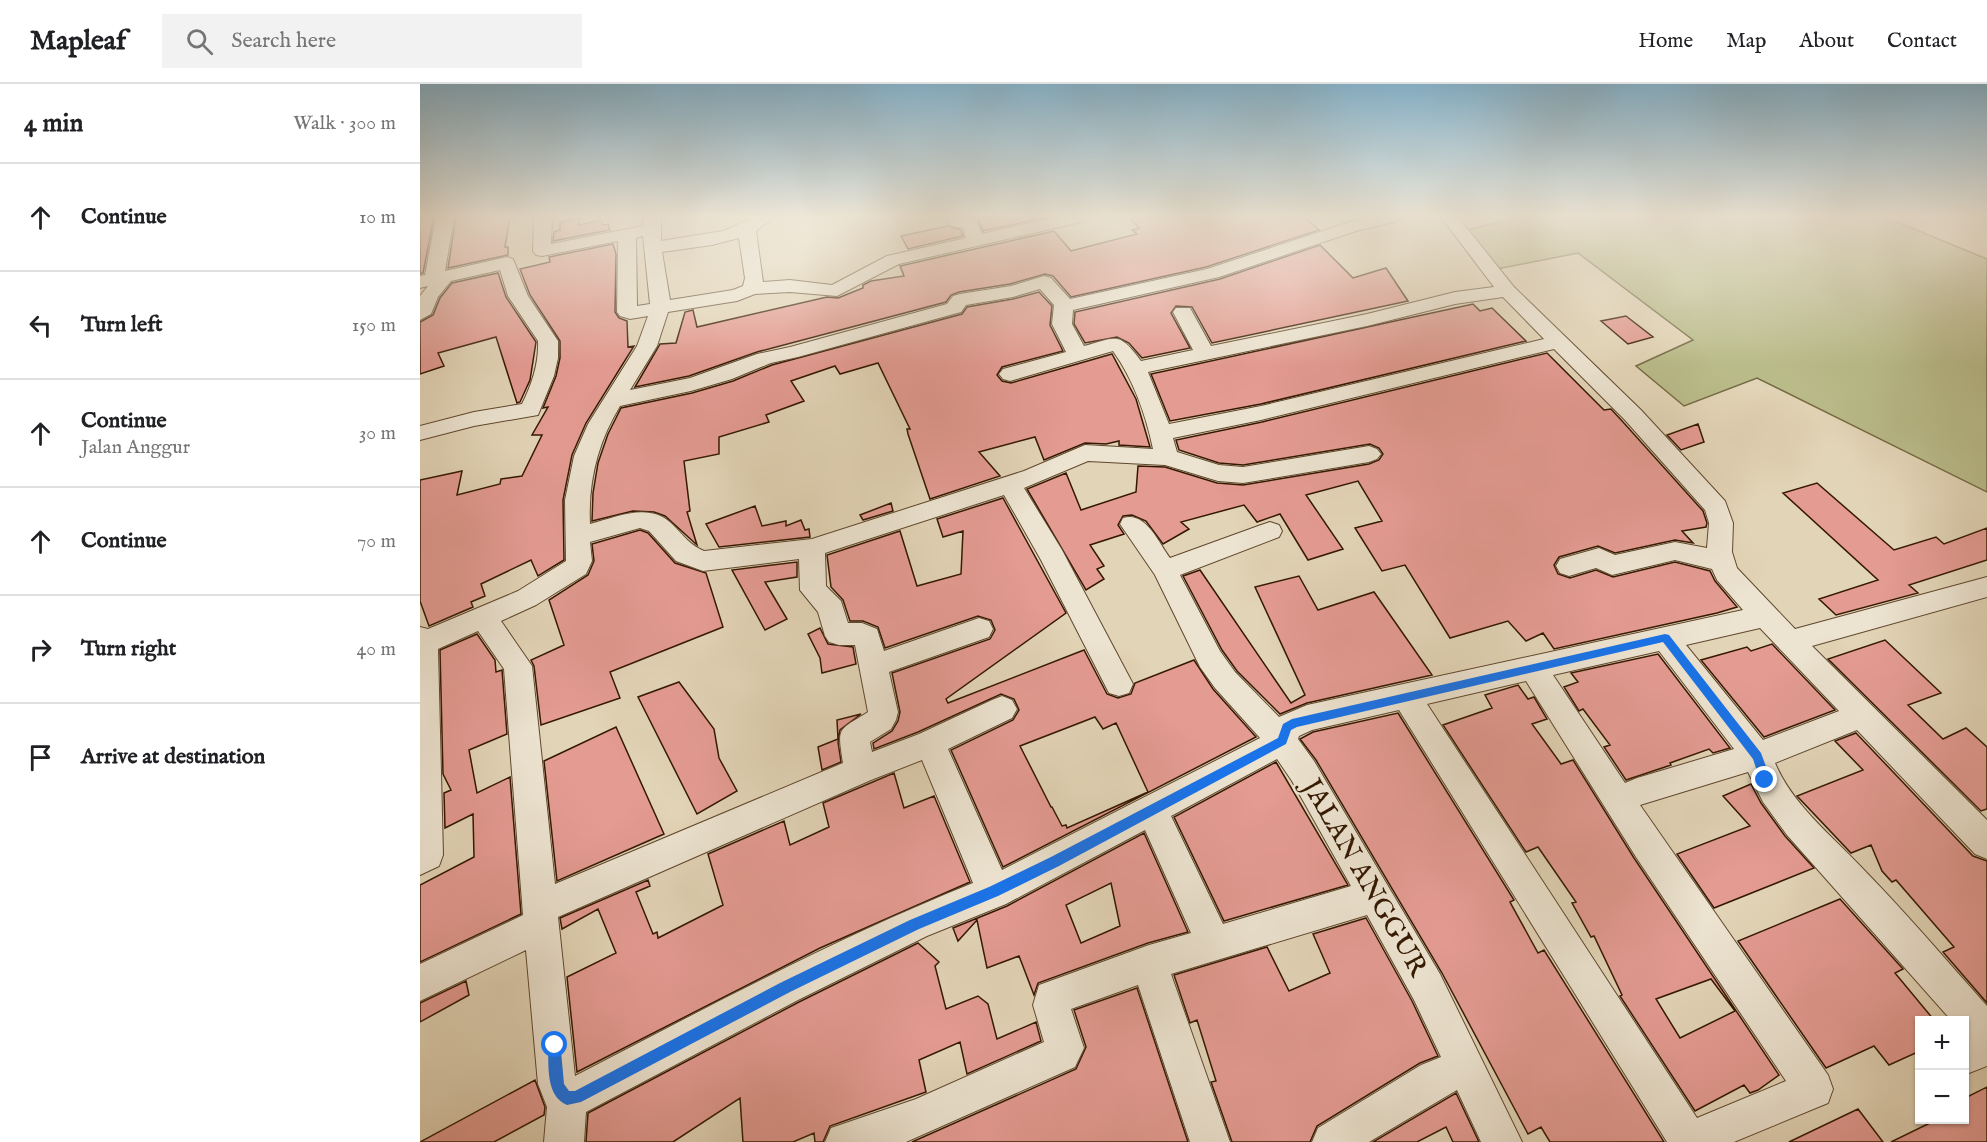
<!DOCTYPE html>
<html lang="en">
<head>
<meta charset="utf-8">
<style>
	body { margin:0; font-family:"IM FELL English",serif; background:#f2f2f2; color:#202124 }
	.controls { position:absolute; right:18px; bottom:18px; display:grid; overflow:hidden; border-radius:0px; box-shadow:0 2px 4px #0004 }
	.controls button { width:54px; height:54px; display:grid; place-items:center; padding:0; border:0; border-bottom:2px solid #e0e0e0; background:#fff; color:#202124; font:30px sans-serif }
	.stop { position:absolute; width:18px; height:18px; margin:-14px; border:4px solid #1a73e8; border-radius:50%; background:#fff }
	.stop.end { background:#1a73e8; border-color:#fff; box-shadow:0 2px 6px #0008 }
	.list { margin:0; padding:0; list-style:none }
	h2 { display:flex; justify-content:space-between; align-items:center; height:78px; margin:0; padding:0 24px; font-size:26px }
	h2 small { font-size:20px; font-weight:400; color:#757577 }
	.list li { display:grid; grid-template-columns:39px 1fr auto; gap:18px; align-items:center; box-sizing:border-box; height:108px; padding:0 24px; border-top:2px solid #e0e0e0 }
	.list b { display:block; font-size:22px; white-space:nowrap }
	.list p { margin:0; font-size:20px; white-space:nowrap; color:#757577 }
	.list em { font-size:20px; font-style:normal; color:#757577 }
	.icon { flex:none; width:33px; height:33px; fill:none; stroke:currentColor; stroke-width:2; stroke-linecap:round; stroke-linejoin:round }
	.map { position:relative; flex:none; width:1567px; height:1058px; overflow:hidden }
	header { display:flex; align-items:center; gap:36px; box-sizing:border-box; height:84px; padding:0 30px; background:#fff; border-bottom:2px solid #e0e0e0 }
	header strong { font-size:28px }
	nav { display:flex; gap:33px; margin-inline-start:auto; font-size:21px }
	.search { width:420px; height:54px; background:#f2f2f2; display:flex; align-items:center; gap:15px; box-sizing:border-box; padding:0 21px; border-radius:0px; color:#757577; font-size:22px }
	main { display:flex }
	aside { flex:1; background:#fff }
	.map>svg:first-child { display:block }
	.green { fill:#b9bb89; stroke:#766a45; stroke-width:1.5 }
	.building { fill:#e49b92; stroke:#341801; stroke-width:1.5; fill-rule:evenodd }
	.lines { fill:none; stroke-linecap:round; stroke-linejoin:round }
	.minor-casing { stroke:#60472e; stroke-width:2 }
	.minor { fill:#ece3d0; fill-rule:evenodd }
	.route { fill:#1a73e8 }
	.labels { text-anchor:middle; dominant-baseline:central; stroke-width:5; stroke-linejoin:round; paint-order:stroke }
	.near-street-label { font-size:27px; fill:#341801; stroke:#ece3d0 }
</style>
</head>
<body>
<header>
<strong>Mapleaf</strong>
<div class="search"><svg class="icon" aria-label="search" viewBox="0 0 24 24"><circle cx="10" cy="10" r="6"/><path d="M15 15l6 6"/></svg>Search here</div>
<nav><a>Home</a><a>Map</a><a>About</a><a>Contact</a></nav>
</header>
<main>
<aside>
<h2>4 min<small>Walk · 300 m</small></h2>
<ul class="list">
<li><svg class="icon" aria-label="ahead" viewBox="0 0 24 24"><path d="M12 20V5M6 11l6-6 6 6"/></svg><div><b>Continue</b></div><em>10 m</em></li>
<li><svg class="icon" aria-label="left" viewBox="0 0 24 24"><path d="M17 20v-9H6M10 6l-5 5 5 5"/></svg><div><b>Turn left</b></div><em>150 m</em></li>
<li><svg class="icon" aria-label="ahead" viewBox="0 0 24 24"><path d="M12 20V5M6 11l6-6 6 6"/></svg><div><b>Continue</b><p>Jalan Anggur</p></div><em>30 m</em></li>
<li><svg class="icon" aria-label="ahead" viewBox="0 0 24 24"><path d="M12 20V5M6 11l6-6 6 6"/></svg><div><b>Continue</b></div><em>70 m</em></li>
<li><svg class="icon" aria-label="right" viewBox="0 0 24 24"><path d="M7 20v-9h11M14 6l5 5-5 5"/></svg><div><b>Turn right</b></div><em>40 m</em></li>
<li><svg class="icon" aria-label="arrive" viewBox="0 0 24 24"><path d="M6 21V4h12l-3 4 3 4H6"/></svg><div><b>Arrive at destination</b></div></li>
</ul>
</aside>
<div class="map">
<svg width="1567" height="1058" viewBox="0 0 1567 1058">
	<rect width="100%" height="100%" fill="#e2d4b6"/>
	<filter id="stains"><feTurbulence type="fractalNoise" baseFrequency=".00333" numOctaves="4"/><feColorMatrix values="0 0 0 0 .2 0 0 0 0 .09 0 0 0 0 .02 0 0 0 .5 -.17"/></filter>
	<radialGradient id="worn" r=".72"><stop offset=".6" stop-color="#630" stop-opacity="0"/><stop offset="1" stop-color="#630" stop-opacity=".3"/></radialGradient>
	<path class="green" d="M 1101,133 L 1465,133 L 1567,175 L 1567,408 L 1337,294 L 1264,322 L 1216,282 L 1273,256 L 1158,169 L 1077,185 L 1047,146 Z"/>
	<path class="building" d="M 0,133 L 14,133 L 3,189 L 0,190 Z
		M 36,133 L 90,133 L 85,163 L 88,163 L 88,171 L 28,184 Z
		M 568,133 L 623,133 L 623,134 L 563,147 L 558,135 Z
		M 709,133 L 885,133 L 899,146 L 786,183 L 651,213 L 633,192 L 625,190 L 590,200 L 539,208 L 531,211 L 526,218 L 337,268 L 269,292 L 215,303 L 240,260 L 256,259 L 265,228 L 273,226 L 277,243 L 407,213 L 418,214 L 443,204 L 443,201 L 451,197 L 484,192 L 480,182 L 634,147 L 651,167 L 717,150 L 712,146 L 719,144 Z
		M 159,134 L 159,141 L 181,136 L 183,141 L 188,140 L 190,146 L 133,157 L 134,148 L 140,146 L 140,138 Z
		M 528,142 L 541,146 L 543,152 L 488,165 L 481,152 Z
		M 193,160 L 196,170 L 195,228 L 199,234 L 207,237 L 208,263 L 214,262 L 166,339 L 152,371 L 143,416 L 144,476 L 118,492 L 111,476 L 61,500 L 65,512 L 51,518 L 53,523 L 9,542 L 0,517 L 0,396 L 42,387 L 37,411 L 80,400 L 81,395 L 102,392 L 122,351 L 112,351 L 128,323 L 123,324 L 136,292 L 140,274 L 140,257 L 110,211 L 100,185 L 130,178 L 129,173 Z
		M 900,161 L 933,194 L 966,184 L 988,217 L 792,259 L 772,223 L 756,222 L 751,229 L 770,264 L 722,274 L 709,259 L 697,253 L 665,259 L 654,240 L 655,228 L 800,195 Z
		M 78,189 L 86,213 L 116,258 L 110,296 L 100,318 L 97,319 L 76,253 L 18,269 L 24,282 L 0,290 L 0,238 L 13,231 L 20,214 L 32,199 Z
		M 619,208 L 632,222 L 630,241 L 643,267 L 582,283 L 577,291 L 582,297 L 591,299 L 692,270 L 716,315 L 730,363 L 699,361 L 699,357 L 686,360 L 665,359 L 624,376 L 615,353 L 559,368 L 580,392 L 510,415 L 488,350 L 487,345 L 490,345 L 458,279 L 420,290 L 415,282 L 371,297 L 384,317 L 346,331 L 349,338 L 299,353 L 299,370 L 264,377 L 270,427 L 267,428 L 277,461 L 245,432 L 234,428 L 213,427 L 172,437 L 173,409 L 178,379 L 188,350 L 201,324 L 272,309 L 313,297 L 352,281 L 542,230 L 547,223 L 593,215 Z
		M 1053,220 L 1060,227 L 1072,224 L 1106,257 L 841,320 L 750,337 L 731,290 Z
		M 1206,232 L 1233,253 L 1208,260 L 1181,237 Z
		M 1127,269 L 1184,326 L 1191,325 L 1203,338 L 1283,427 L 1287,439 L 1286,443 L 1262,447 L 1273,459 L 1255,456 L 1195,469 L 1178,462 L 1139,473 L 1134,481 L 1138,490 L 1150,494 L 1176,486 L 1193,493 L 1255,478 L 1290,487 L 1295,497 L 1317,523 L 1297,529 L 1134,565 L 1123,549 L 1106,557 L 1088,537 L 1030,554 L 985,481 L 962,487 L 935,444 L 962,437 L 938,397 L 886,411 L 923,465 L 888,476 L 860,430 L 837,438 L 824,421 L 761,438 L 769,445 L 743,460 L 726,437 L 712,431 L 703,432 L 698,441 L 704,450 L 670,461 L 684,482 L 677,485 L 684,495 L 666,506 L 607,405 L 646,389 L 661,426 L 716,408 L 718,382 L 745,383 L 797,399 L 823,401 L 949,380 L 959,376 L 963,370 L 959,364 L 950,360 L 823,381 L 799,379 L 759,366 L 756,356 L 842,338 Z
		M 1278,340 L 1284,358 L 1261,366 L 1247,351 Z
		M 1397,399 L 1474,466 L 1516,453 L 1524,460 L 1567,444 L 1567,476 L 1489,501 L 1498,509 L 1416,531 L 1399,515 L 1458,496 L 1363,409 Z
		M 583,414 L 646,529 L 526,615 L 528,619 L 664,566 L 687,610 L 698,614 L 711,610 L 715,599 L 774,576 L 793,605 L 836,653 L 583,783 L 531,666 L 593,636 L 599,626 L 594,615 L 581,610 L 498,648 L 454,665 L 453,659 L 472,647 L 478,637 L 480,628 L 472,589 L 570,555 L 575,546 L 571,536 L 558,532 L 465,564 L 458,543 L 443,537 L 430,537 L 423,516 L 411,503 L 407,471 L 480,447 L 497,502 L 541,490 L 543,447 L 523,453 L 517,435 ZM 675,633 L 683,645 L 696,639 L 728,708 L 647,744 L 646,741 L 642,742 L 632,723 L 631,723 L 600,662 Z
		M 471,419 L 473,427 L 443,436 L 440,431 Z
		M 335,422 L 342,442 L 366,437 L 366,442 L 381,436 L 385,446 L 389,445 L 390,453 L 299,463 L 286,440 Z
		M 220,446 L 228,449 L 255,479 L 286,489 L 303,543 L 190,588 L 200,614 L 121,641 L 114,582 L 111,576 L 144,561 L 129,516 L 168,491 L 174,477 L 172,460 Z
		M 377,478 L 377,493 L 345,498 L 367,535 L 345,546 L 312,486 Z
		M 780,486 L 871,619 L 885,611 L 835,503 L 879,492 L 898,526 L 954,508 L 1012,591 L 887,619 L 860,630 L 817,587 L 802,566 L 763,492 Z
		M 400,544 L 408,560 L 433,563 L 436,580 L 402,589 L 400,574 L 388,550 Z
		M 57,550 L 75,576 L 76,588 L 82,586 L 87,650 L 49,666 L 57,709 L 90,693 L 101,830 L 0,878 L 0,801 L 54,773 L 53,730 L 25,744 L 24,709 L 31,706 L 23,690 L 20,566 Z
		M 1465,556 L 1521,609 L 1488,621 L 1523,655 L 1546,644 L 1567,663 L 1567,725 L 1561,727 L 1408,575 Z
		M 1352,560 L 1415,626 L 1344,653 L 1281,576 L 1327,563 L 1331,567 Z
		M 1238,570 L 1310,664 L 1293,669 L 1289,665 L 1250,679 L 1251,681 L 1206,696 L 1184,663 L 1190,661 L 1163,625 L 1159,627 L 1144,603 L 1158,598 L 1151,589 Z
		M 259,598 L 294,645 L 299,674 L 317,707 L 277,730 L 218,613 Z
		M 1098,601 L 1108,615 L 1114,613 L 1127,635 L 1112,640 L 1141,680 L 1153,676 L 1214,774 L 1359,991 L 1338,1006 L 1330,1009 L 1324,1001 L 1275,1027 L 1200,912 L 1202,911 L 1174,852 L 1171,853 L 1152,819 L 1156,818 L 1118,763 L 1106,768 L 1023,641 L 1072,624 L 1065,611 ZM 1291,895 L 1315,927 L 1260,954 L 1236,915 Z
		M 978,629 L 1094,816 L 1090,818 L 1118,869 L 1124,866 L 1244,1058 L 1130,1058 L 1121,1043 L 1108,1050 L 1022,889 L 896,676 L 880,655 L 893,648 Z
		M 441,630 L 420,646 L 418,658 L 421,678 L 402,686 L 398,663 L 418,655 L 417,636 Z
		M 196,643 L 244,750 L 137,797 L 124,677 Z
		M 1436,649 L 1553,772 L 1567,777 L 1567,919 L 1523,868 L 1534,863 L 1476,796 L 1472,798 L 1462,787 L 1451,761 L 1431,769 L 1377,712 L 1443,686 L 1415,657 Z
		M 856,678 L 928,801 L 804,837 L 754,733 Z
		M 474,689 L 484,724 L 514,712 L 550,798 L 400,864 L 157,988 L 147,893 L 196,869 L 178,825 L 142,845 L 140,834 L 228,796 L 230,802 L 216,808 L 233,850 L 237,848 L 238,854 L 303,821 L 288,770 L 364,737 L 370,761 L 409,743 L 403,719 Z
		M 1331,700 L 1341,719 L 1365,752 L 1394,784 L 1294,824 L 1257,770 L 1330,742 L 1303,712 Z
		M 724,749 L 768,848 L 728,859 L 618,899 L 614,911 L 599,872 L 567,884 L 557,836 L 538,857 L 533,844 L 587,822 ZM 691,799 L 700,842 L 661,859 L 646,821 Z
		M 1420,815 L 1483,885 L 1475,889 L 1514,936 L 1500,936 L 1500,967 L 1469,981 L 1454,962 L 1406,984 L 1318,857 Z
		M 946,834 L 992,917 L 1018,972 L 1000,979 L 897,1042 L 890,1058 L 812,1058 L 791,998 L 796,997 L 777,936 L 770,939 L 754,891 L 847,863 L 869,907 L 910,889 L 893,850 Z
		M 498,859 L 519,878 L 515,882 L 526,925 L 558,912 L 568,920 L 577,955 L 616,938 L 621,957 L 547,990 L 540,958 L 499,976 L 506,1008 L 410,1042 L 403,1058 L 395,1058 L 394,1049 L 373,1058 L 323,1058 L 320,1014 L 253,1058 L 166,1058 L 168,1029 L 379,918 Z
		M 46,897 L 49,911 L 0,938 L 0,919 Z
		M 717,904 L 768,1058 L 492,1058 L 656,985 L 666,963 L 654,926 Z
		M 115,996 L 125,1023 L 124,1031 L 74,1058 L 0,1058 Z
		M 1567,1003 L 1567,1058 L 1471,1058 L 1518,1035 L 1545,1035 L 1545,1014 Z
		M 1036,1009 L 1059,1058 L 1033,1058 L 1026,1043 L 997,1058 L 953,1058 Z
		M 1438,1025 L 1463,1058 L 1369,1058 Z"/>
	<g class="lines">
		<g class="minor-casing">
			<path id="minor" d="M 16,133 L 34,133 L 25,187 L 87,173 L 93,175 L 108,212 L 138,257 L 138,274 L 134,292 L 118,331 L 54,342 L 0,356 L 0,342 L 54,328 L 102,320 C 112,300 119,279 118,257 L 88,212 L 80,186 L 31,197 L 18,213 L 11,230 L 0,236 L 0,212 L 8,202 L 0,204 L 0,192 L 5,191 Z
				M 114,133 L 132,133 L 131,160 L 223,142 L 223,133 L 241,133 L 241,157 L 303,147 L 335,133 L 355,133 L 336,147 L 343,198 L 370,196 L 412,201 L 467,172 L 546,154 L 543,144 L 531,142 L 527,133 L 556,136 L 562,150 L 637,133 L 669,133 L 661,138 L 479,180 L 417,212 L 370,208 L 335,210 L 317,217 L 248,228 L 237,262 L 210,306 L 270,294 L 337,270 L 370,263 L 527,220 L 533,212 L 540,210 L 591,202 L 624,192 L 631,194 L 650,215 L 787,185 L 930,138 L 949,133 L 980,133 L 978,137 L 936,147 L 799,193 L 653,226 L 652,240 L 664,262 C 697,253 699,247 721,277 L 773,266 L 753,228 L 756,224 L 770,224 L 791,262 L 947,230 L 1035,208 L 1074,203 L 1021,133 L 1038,133 L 1094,203 L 1221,326 L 1305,417 L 1313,439 L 1312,468 L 1317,484 L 1375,545 L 1567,493 L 1567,513 L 1392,562 L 1567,736 L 1567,775 L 1555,770 L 1437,646 L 1355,679 C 1373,722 1415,754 1446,788 C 1488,831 1527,877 1567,922 L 1567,982 L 1544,991 L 1544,936 L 1531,936 L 1367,751 L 1343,718 L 1328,688 L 1220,721 L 1408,991 L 1413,1005 L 1408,1019 L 1314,1058 L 1247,1058 L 979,626 L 892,646 L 879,652 L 878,655 L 894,677 L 1020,890 L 1102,1058 L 1061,1058 L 1037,1006 L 949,1058 L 892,1058 L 898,1044 L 1001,981 L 1021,973 L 994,916 L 947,831 L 751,890 L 810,1058 L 770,1058 L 718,901 L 651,925 L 664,964 L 655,983 L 486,1058 L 405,1058 L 411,1044 L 496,1015 L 624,958 L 613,921 L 619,901 L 729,861 L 771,849 L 725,746 L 586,820 L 507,852 L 378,916 L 166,1028 L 164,1058 L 124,1058 L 127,1023 L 118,1000 L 106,866 L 0,917 L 0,880 L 103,831 L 84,585 L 58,547 L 18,565 L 23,771 L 19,782 L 0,791 L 0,543 L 8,545 L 98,507 L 146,477 L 145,416 L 154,372 L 168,340 L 217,262 L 228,232 L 210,235 L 200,232 L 197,228 L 198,157 L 122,172 L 116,171 L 113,167 ZM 223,152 L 230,220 L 217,222 L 216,154 ZM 319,154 L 325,194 L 323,202 L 313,206 L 250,216 L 242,168 L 292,161 ZM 620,205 L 634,221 L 632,240 L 646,268 L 583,285 L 579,290 L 583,295 L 590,297 L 693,267 C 713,295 726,331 733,365 L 665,361 L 604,387 L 392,455 L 284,467 C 271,462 263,451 253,441 C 230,417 197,433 170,440 C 168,397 178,358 200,322 L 271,307 L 312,295 L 351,279 L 378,273 L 541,228 L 546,221 L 593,213 ZM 1083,213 L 1124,255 L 841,322 L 749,340 L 728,288 L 947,242 L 1035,220 ZM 1134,265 L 1205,336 L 1285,426 L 1289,439 L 1287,464 L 1255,458 L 1195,471 L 1179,464 L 1140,475 L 1136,482 L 1140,489 L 1149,492 L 1176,484 L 1192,491 L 1255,476 L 1292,485 L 1297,496 L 1323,526 L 887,621 L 859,633 L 815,588 L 800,567 L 760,491 L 859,453 L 862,447 L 859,441 L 850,438 L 841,441 L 750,474 C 738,458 726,427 703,434 L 700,440 L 735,491 L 780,583 L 795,604 L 840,654 L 582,786 L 528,665 L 592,634 L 597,625 L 592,616 L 582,612 L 572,616 L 499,650 L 452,668 L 450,658 L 471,645 L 476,636 L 478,628 L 469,588 L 569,553 L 573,545 L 569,537 L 559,534 L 464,567 L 457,545 L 442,539 L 428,539 L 421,517 L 406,502 L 405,469 L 584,411 L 621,476 L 689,609 L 699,612 L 709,609 L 713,600 L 642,466 L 604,404 L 668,377 L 745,381 L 798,397 L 823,399 L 949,378 L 957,375 L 961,370 L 957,365 L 949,362 L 823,383 L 799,381 L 757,368 L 753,354 L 841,336 ZM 220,444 L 229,447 L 256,477 L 283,487 L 379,475 L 380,506 L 398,528 L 405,552 L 409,558 L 419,561 L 435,561 L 448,628 C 418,647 417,642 423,679 L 135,800 L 112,582 L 81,537 L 116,521 L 166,490 L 172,477 L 170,458 ZM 1340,544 L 1419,627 L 1343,656 L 1266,561 ZM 1239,567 L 1314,665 L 1217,694 L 1205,699 L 1133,591 ZM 1106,597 L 1216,773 L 1366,997 L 1277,1034 L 1007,620 ZM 857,675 L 872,697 L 931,802 L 803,840 L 751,732 ZM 502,676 L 553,799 C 416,854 286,924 155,992 L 138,833 L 451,696 Z"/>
		</g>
		<use href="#minor" class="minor"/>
	</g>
	<linearGradient id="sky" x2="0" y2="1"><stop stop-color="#87b6d0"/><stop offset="0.47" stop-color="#f2ecde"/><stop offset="1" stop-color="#f2ecde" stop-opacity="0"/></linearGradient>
	<rect width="1567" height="281" fill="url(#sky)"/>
	<path class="route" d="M 1245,550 L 1249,551 L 1341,669 L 1351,696 L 1349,699 L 1341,699 L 1333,675 L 1243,558 L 877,643 L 871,646 L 866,660 L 639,782 L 578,812 L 499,845 L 370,908 L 161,1018 L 147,1021 C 125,1012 129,980 128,961 L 130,956 L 135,954 L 140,956 L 144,1000 L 149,1007 L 155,1007 L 360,899 L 490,836 L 569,803 L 631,773 L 858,654 L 863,640 L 872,635 Z"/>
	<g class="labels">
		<g class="near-street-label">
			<text transform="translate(944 794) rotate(60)">JALAN ANGGUR</text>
		</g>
	</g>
	<rect width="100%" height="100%" filter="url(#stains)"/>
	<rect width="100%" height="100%" fill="url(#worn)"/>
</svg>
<div class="controls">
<button>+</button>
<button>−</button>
</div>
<div class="stop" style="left:135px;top:961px"></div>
<div class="stop end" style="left:1345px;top:696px"></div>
</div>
</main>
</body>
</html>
